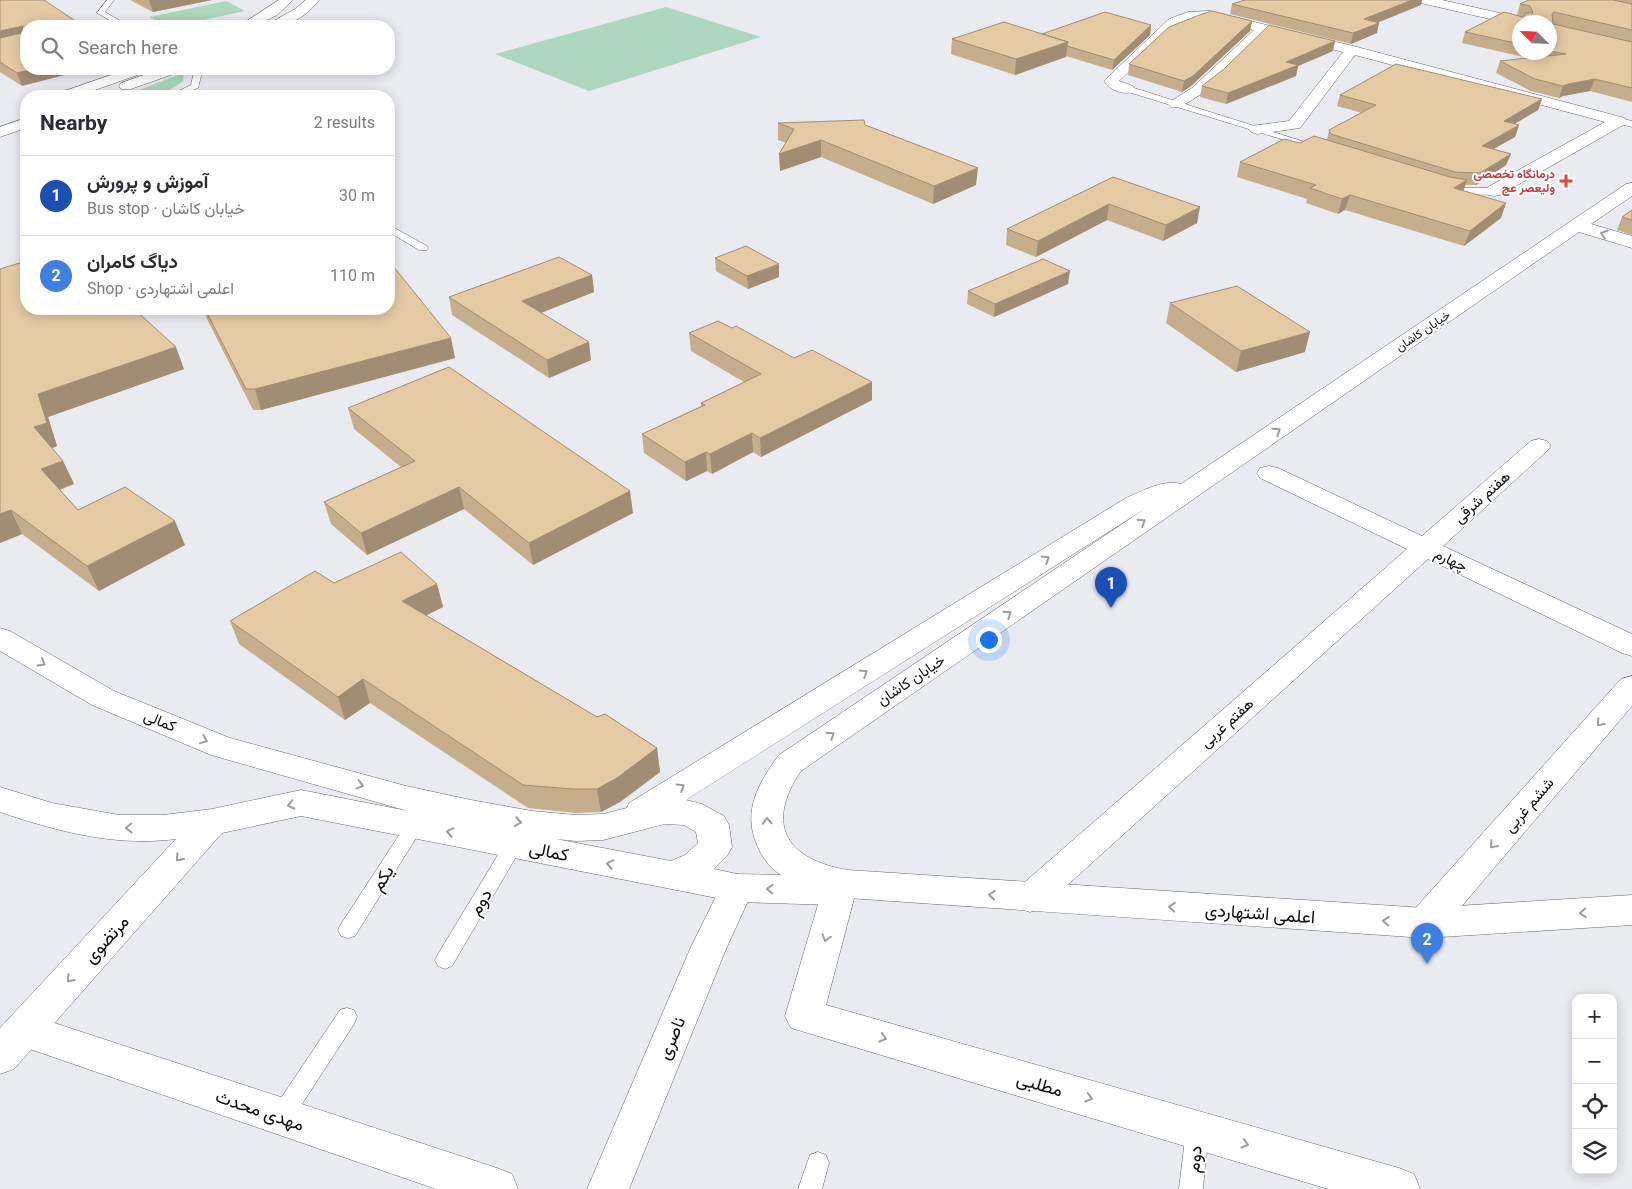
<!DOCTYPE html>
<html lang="en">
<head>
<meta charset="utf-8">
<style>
	body { margin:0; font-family:Roboto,Vazirmatn,sans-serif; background:#f2f2f3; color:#2b2b33 }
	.controls { position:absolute; right:15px; bottom:15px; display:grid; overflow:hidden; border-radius:10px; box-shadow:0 2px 12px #0003 }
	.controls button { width:45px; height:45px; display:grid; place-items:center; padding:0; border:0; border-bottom:1px solid #e1e1e2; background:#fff; color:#2b2b33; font:25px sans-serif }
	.compass { position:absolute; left:1512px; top:15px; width:45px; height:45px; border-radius:50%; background:#fff; box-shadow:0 2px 12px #0003; rotate:294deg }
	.you { position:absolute; left:988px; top:639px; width:18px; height:18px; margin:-12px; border:4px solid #fff; border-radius:50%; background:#1a73e8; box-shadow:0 0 0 8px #1a73e833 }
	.badge { display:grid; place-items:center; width:32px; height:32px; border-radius:50%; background:#0f766e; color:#fff; font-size:16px; font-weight:700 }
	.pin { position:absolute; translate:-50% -41px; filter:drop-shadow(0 1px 2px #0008) }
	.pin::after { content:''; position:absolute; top:26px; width:18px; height:15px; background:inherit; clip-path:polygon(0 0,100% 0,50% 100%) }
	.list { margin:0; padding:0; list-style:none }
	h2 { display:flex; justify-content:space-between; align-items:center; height:65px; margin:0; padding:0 20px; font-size:21px }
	h2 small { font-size:16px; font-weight:400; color:#7c7c81 }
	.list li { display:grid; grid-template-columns:32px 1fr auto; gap:15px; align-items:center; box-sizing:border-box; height:80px; padding:0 20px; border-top:1px solid #e1e1e2 }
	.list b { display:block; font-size:19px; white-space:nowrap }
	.list p { margin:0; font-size:16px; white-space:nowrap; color:#7c7c81 }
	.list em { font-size:16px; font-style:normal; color:#7c7c81 }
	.icon { flex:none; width:28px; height:28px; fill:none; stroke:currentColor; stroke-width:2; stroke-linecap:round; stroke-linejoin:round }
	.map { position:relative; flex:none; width:1632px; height:1189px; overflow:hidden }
	.search { position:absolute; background:#fff; box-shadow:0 2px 12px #0003; left:20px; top:20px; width:375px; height:55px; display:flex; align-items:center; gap:12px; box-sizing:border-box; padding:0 18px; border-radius:20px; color:#7c7c81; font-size:19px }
	.panel { position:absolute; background:#fff; box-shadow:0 2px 12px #0003; left:20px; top:90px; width:375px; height:225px; border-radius:20px }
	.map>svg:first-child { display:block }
	.green { fill:#add7be }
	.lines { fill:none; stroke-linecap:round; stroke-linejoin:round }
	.lane-casing { stroke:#69696f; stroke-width:1 }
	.street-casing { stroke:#69696f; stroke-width:1 }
	.secondary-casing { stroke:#69696f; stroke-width:1 }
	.primary-casing { stroke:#69696f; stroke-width:1 }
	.lane { fill:#fff; fill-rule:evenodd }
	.street { fill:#fff; fill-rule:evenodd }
	.secondary { fill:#fff; fill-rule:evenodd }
	.primary { fill:#fff; fill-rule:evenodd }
	.wall { fill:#c6ae8d; fill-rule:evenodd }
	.shaded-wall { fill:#a18d73 }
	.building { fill:#e6caa4; stroke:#a18d73 }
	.oneway { stroke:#9d9d9e }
	.health-dot { fill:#e0444e; stroke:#fff; stroke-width:2 }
	.labels { text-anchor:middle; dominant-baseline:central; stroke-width:4; stroke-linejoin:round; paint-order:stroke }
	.far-health-label { font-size:12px; font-weight:bold; fill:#be3a42; stroke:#fff; text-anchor:end }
	.far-street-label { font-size:12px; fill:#0b0b0d; stroke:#fff }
	.street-label { font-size:15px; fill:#0b0b0d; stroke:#fff }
	.near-street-label { font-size:18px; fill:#0b0b0d; stroke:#fff }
</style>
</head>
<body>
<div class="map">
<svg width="1632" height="1189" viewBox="0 0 1632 1189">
	<rect width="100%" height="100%" fill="#eaebf1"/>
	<path class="green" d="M 226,1 L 245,11 L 176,26 L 166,26 L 149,17 Z
		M 666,7 L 761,37 L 589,91 L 495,54 Z
		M 184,73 L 183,81 C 165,96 146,96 123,96 Z"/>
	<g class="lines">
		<g class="lane-casing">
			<path id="lane" d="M 107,0 L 114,0 L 105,12 L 124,23 L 131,22 L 139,26 L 114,26 L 116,24 L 99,14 L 97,13 Z
				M 199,69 L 207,69 L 201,76 L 198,88 L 178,96 L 168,96 L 191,85 L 193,76 Z
				M 1125,87 L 1131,87 L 1324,148 L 1320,151 L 1317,150 L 1125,91 Z
				M 1619,118 L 1632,121 L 1632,127 L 1616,123 L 1616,119 Z
				M 1447,184 L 1464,188 L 1494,188 L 1499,191 C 1489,199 1456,192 1444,189 L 1444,185 Z
				M 389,225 L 427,246 L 428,248 L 427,250 L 419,250 L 389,232 Z
				M 415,818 L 421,820 L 424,825 L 421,830 L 355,936 L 348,938 L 341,936 L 338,930 L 341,924 L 409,820 Z
				M 514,838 L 521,840 L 523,845 L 452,966 L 445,969 L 438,966 L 435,960 L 438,954 L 507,840 Z
				M 347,1008 L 354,1010 L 357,1017 L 354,1024 L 289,1124 L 281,1128 L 273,1124 L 270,1117 L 273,1110 L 340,1010 Z
				M 1197,1119 L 1205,1122 L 1208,1130 L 1203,1189 L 1179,1189 L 1186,1130 L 1189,1122 Z
				M 818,1152 L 826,1155 L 829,1163 L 822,1189 L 798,1189 L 810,1155 Z"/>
		</g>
		<g class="street-casing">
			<path id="street" d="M 1419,0 L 1442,0 L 1526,19 L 1528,22 L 1520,22 L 1520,26 L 1421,3 Z
				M 1209,11 L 1357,47 L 1625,118 L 1627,121 L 1625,124 L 1500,195 L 1494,196 L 1488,195 L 1485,191 L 1488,187 L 1605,122 L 1355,55 L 1300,128 L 1257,134 L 1251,132 L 1249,129 L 1251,126 L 1289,121 L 1343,52 L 1266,33 C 1250,49 1192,112 1171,107 L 1168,104 L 1171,101 L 1192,88 L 1254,30 L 1209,19 L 1188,20 L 1174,28 L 1119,81 L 1133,86 L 1135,89 L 1133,92 C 1122,95 1110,90 1104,81 L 1169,19 L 1188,12 Z
				M 1539,439 L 1547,441 L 1551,446 L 1547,451 L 1443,546 L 1632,634 L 1632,656 L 1622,653 L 1428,559 L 1042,908 L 1030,912 L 1018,908 L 1012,898 L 1018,888 L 1407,549 L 1260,478 L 1257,473 L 1260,468 L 1269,466 L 1278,468 L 1422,536 L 1531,441 Z
				M 1632,676 L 1632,706 L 1438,934 L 1425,938 L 1412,934 L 1407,923 L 1412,912 L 1621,679 Z
				M 737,874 L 749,878 L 754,888 L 726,949 L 629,1189 L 587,1189 L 690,949 L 725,878 Z
				M 839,877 L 851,881 L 856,891 L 826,1005 L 1399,1168 L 1414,1174 L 1420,1189 L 1328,1189 L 791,1028 L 785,1016 L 822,891 L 827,881 Z
				M 24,1013 L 497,1168 L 512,1174 L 518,1189 L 436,1189 L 24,1047 L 10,1042 L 5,1030 L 10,1018 Z"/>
		</g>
		<g class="secondary-casing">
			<path id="secondary" d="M 1632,183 L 1632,196 L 1591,224 L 1632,236 L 1632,248 L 1579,232 L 801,771 C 764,825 787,860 848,870 L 1425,908 L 1632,895 L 1632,925 L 1425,938 L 848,898 L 846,901 L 834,905 L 737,902 L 301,816 L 222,833 L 14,1069 L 0,1074 L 0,1028 L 176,839 C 115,847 56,831 0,812 L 0,787 L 52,803 L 119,815 L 163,815 L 212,809 L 301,790 L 408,811 L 211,755 L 92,705 L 0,651 L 0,628 L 10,631 L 114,691 L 230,738 L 406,786 L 471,800 L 532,811 L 576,815 L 603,814 L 627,808 L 629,803 L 1126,498 C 1143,491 1163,479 1181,484 L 1626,184 ZM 1146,508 L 779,755 C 759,782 742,811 757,845 C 762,857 770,868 781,875 L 737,874 L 714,869 L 727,856 L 732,847 L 729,825 L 724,816 L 702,804 L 686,800 ZM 665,824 L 684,825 L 696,832 L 698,843 L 685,855 L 671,861 L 556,839 L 576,841 L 603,840 Z"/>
		</g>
		<g class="primary-casing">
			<path id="primary" d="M 279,0 L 293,0 L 277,15 L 255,26 L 239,26 Z
				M 306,0 L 319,0 C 306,17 290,26 269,26 L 270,23 L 295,9 Z
				M 128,69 L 148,69 L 146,72 L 78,96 L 57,96 L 59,93 Z
				M 161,69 L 181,69 L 179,72 L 131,89 L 121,89 L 119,86 L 121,83 Z
				M 26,118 L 26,128 L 0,137 L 0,127 Z"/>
		</g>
		<use href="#lane" class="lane"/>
		<use href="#street" class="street"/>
		<use href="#secondary" class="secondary"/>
		<use href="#primary" class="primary"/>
	</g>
	<path class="wall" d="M 0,0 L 22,86 L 0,72 Z
		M 130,0 L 212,0 L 153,12 Z
		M 1245,0 L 1422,0 L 1421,5 L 1378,22 L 1377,33 L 1351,44 L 1230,14 L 1232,4 Z
		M 1529,0 L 1632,0 L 1632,102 L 1590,91 L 1563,96 L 1559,98 L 1531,91 L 1496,73 L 1500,61 L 1528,58 L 1462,43 L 1465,32 L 1523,17 L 1517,15 L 1520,4 ZM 1520,22 L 1550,22 L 1550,52 L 1520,52 Z
		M 1252,21 L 1250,31 L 1191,86 L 1182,92 L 1128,75 L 1129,64 Z
		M 1151,25 L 1150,35 L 1112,70 L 1066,56 L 1015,75 L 951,54 L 952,39 L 1042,34 Z
		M 1333,51 L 1298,66 L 1296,76 L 1226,104 L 1200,97 L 1202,86 Z
		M 1340,95 L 1542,99 L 1538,110 L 1515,124 L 1519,125 L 1515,137 L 1494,149 L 1511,154 L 1506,165 L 1476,185 L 1465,185 L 1463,190 L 1501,218 L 1464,246 L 1345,210 L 1338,214 L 1306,203 L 1307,199 L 1237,177 L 1240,162 L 1300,143 L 1327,140 L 1329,130 L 1362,113 L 1337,106 Z
		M 778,123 L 865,125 L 976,185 L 933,204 L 821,157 L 780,171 L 786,143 L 778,140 Z
		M 1113,177 L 1197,223 L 1163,241 L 1107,220 L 1036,257 L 1006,245 L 1007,229 Z
		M 1632,210 L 1632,235 L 1617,230 L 1622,217 Z
		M 715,258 L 779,277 L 748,289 L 716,271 Z
		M 0,269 L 184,369 L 48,417 L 57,446 L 52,448 L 63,461 L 74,484 L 60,490 L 78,510 L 185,545 L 99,591 L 22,534 L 0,543 Z
		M 592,275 L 594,292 L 541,313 L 591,360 L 549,378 L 452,315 L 449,297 Z
		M 1068,284 L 994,317 L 967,304 L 968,291 Z
		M 1170,303 L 1305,352 L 1236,372 L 1166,323 Z
		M 203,309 L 389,309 L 455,358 L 261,410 L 253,410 L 208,321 Z
		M 732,328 L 872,400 L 761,457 L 753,452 L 712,474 L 707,471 L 686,481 L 644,453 L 642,434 L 701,406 L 701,403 L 744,382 L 691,351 L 689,333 Z
		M 348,408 L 633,513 L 533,565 L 464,509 L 367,555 L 331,524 L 324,502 L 401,467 L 354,429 Z
		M 334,583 L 437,584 L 443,607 L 426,615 L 597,717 L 657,748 L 660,772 L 620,802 L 601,812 L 576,813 L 528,808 L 370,703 L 345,720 L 239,644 L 230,621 Z"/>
	<path class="shaded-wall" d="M 149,0 L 212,0 L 153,12 Z
		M 1412,0 L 1422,0 L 1421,5 L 1362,29 L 1364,19 Z
		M 1252,21 L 1250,31 L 1191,86 L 1182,92 L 1184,81 Z
		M 1379,23 L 1377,33 L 1351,44 L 1353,33 Z
		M 1151,25 L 1150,35 L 1112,70 L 1114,60 Z
		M 23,26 L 26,36 L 0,44 L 0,31 Z
		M 1335,41 L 1333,51 L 1298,66 L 1296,76 L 1226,104 L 1228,93 L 1286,62 Z
		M 1068,42 L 1066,57 L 1015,75 L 1016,59 Z
		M 34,69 L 88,69 L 22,86 L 17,73 Z
		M 1595,79 L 1590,91 L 1563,96 L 1559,98 L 1563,86 L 1568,84 Z
		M 1542,99 L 1538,110 L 1500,132 L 1504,121 Z
		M 1519,125 L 1515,137 L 1478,157 L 1482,146 Z
		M 821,140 L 821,157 L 780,171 L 779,154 Z
		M 1511,154 L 1506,165 L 1476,185 L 1480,173 Z
		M 978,168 L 976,185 L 933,204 L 934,186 Z
		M 1467,180 L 1462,195 L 1454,188 Z
		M 1350,195 L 1345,210 L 1338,214 L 1342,199 Z
		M 1506,203 L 1501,218 L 1464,246 L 1470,231 Z
		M 1109,204 L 1107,220 L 1036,257 L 1038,241 Z
		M 1200,207 L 1197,223 L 1163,241 L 1166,225 Z
		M 779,264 L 779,277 L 748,289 L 747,276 Z
		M 1070,271 L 1068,284 L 994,317 L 995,304 Z
		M 592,275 L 594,292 L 525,319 L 522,301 Z
		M 1310,332 L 1305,352 L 1236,372 L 1241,351 Z
		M 451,338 L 455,358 L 261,410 L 255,389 Z
		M 589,342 L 591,360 L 549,378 L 547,360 Z
		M 176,347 L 184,369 L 48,417 L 57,446 L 45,451 L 34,427 L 38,394 Z
		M 872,382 L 872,400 L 761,457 L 760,438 Z
		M 752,433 L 753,452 L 712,474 L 710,454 Z
		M 706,452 L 707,471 L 686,481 L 685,462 Z
		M 63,461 L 74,484 L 52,492 L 41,469 Z
		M 459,487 L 464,509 L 367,555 L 361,533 Z
		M 630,491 L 633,513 L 533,565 L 529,543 Z
		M 11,510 L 22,534 L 0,543 L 0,514 Z
		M 175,521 L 185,545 L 99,591 L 87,566 Z
		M 437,584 L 443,607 L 409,624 L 402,601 Z
		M 363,679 L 370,703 L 345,720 L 338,697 Z
		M 657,748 L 660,772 L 620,802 L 601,812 L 597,789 Z"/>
	<path class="building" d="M 0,0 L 44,0 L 80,24 L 86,23 L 92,26 L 26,26 L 26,69 L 34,69 L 17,73 L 0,62 L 0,38 L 22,33 L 23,26 L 0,31 Z
		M 1245,0 L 1412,0 L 1364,19 L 1379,23 L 1353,33 L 1232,4 Z
		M 1529,0 L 1613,0 L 1632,4 L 1632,30 L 1554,12 L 1552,14 L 1553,24 L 1632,42 L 1632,88 L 1595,79 L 1568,84 L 1563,86 L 1535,79 L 1500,61 L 1566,54 L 1550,51 L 1550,22 L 1520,22 L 1520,44 L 1465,32 L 1504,12 L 1523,17 L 1526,13 L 1533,13 L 1530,6 L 1520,4 Z
		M 1212,11 L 1252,21 L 1193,76 L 1184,81 L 1129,64 L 1169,27 L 1202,14 Z
		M 1105,12 L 1151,25 L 1114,60 L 1067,46 L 1068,42 L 1042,34 Z
		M 1004,22 L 1068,42 L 1016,59 L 952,39 Z
		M 1269,25 L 1335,41 L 1286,62 L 1298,65 L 1228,93 L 1202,86 L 1224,69 Z
		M 1396,64 L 1542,99 L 1504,121 L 1519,125 L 1482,146 L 1511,154 L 1480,173 L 1455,172 L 1331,134 L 1329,130 L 1376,105 L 1340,95 Z
		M 864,120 L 865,125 L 978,168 L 934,186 L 821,140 L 779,154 L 794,129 L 778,123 Z
		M 1314,136 L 1450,177 L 1467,180 L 1454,188 L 1506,203 L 1470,231 L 1350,195 L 1342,199 L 1310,188 L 1316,185 L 1240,162 L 1284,139 L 1300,143 Z
		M 1113,177 L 1200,207 L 1166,225 L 1109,204 L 1038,241 L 1007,229 Z
		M 1632,210 L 1632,220 L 1622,217 Z
		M 746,246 L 779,264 L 747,276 L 715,258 Z
		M 559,257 L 592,275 L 522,301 L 589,342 L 547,360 L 449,297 Z
		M 1043,259 L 1070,271 L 995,304 L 968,291 Z
		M 26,261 L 26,309 L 134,309 L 176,347 L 38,394 L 47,423 L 34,427 L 63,461 L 41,469 L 78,510 L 125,487 L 175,521 L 87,566 L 11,510 L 0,514 L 0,269 Z
		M 389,261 L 451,338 L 255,389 L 246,389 L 205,309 L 389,309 Z
		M 1237,286 L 1310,332 L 1241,351 L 1170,303 Z
		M 718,321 L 732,328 L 736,326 L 794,358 L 812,350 L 872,382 L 760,438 L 752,433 L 710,454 L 706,452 L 685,462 L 642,434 L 705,405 L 701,403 L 761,374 L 689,333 Z
		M 449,367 L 630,491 L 529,543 L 459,487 L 361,533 L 324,502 L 415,461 L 348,408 Z
		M 401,552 L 437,584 L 402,601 L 597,717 L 605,714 L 657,748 L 617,778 L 597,789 L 572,789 L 523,785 L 363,679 L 338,697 L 230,621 L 315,571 L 334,583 Z"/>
	<defs><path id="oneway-chevron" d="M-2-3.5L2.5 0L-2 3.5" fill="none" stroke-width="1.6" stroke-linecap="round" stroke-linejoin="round" transform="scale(1.25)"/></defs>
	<g class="oneway">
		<use href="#oneway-chevron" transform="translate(1604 234) rotate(-163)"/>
		<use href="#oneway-chevron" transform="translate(1277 431) rotate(-34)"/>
		<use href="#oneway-chevron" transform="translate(1142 522) rotate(-34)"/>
		<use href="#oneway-chevron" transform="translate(1046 559) rotate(-32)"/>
		<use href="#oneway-chevron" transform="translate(1008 614) rotate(-34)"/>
		<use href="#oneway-chevron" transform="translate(42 663) rotate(30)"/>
		<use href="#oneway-chevron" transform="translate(864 673) rotate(-32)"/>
		<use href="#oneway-chevron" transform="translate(1600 723) rotate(131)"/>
		<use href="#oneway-chevron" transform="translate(831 735) rotate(-34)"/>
		<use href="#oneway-chevron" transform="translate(204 740) rotate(22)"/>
		<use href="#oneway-chevron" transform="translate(360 785) rotate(15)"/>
		<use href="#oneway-chevron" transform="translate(681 787) rotate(-32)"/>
		<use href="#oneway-chevron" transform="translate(291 805) rotate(168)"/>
		<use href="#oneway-chevron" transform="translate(767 821) rotate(-93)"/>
		<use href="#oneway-chevron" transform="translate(518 822) rotate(10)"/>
		<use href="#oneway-chevron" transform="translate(129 828) rotate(179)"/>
		<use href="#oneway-chevron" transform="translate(450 832) rotate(-169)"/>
		<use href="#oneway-chevron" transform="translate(1493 845) rotate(131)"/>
		<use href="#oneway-chevron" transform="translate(179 858) rotate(132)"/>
		<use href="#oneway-chevron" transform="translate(610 864) rotate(-169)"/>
		<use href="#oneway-chevron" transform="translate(770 889) rotate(-178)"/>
		<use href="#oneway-chevron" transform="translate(992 895) rotate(-176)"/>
		<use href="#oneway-chevron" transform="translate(1172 907) rotate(-176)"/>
		<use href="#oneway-chevron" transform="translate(1583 913) rotate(176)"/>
		<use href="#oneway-chevron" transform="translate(1386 921) rotate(-176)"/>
		<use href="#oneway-chevron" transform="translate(826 938) rotate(106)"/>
		<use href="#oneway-chevron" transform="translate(70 979) rotate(132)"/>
		<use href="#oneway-chevron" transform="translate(883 1038) rotate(16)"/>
		<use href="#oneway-chevron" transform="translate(1089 1098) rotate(16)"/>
		<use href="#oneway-chevron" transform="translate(1245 1144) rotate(16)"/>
	</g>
	<path class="health-dot" d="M1563.5 173.5h5v5h5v5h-5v5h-5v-5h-5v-5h5z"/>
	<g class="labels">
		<g class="far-health-label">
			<text x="1555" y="174">درمانگاه تخصصی<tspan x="1555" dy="14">ولیعصر عج</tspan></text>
		</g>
		<g class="far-street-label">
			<text transform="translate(1423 331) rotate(-34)">خیابان کاشان</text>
		</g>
		<g class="street-label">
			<text transform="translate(1482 497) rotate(-42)">هفتم شرقی</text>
			<text transform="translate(1451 560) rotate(26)">چهارم</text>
			<text transform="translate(911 680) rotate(-34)">خیابان کاشان</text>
			<text transform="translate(160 721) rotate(22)">کمالی</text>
			<text transform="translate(1227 723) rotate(-42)">هفتم غربی</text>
			<text transform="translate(1529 805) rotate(-49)">ششم غربی</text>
		</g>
		<g class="near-street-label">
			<text transform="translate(549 851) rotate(11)">کمالی</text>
			<text transform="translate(382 878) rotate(-58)">یکم</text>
			<text transform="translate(480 902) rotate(-59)">دوم</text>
			<text transform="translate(1260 913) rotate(4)">اعلمی اشتهاردی</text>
			<text transform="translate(106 939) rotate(-48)">مرتضوی</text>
			<text transform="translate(671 1038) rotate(-67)">ناصری</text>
			<text transform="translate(1040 1084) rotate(16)">مطلبی</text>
			<text transform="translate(260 1110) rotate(19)">مهدی محدث</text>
			<text transform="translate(1194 1159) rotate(-84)">دوم</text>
		</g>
	</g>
</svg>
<div class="controls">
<button>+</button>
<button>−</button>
<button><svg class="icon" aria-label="locate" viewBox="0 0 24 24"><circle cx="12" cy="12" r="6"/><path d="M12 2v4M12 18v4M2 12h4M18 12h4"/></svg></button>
<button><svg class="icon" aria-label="layers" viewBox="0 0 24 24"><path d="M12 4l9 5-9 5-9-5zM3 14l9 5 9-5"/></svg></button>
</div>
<svg class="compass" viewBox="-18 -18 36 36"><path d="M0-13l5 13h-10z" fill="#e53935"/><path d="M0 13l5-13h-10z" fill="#7c7c81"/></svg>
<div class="you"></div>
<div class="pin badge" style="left:1111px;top:608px;background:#1a4fb4">1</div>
<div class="pin badge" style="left:1427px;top:964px;background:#3f7fe0">2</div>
<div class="search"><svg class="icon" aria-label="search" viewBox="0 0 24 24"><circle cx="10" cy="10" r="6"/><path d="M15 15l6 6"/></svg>Search here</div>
<section class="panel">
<h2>Nearby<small>2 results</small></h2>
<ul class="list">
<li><span class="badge" style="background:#1a4fb4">1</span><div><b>آموزش و پرورش</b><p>Bus stop · خیابان کاشان</p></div><em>30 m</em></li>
<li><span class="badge" style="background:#3f7fe0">2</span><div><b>دیاگ کامران</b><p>Shop · اعلمی اشتهاردی</p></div><em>110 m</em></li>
</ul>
</section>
</div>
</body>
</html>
